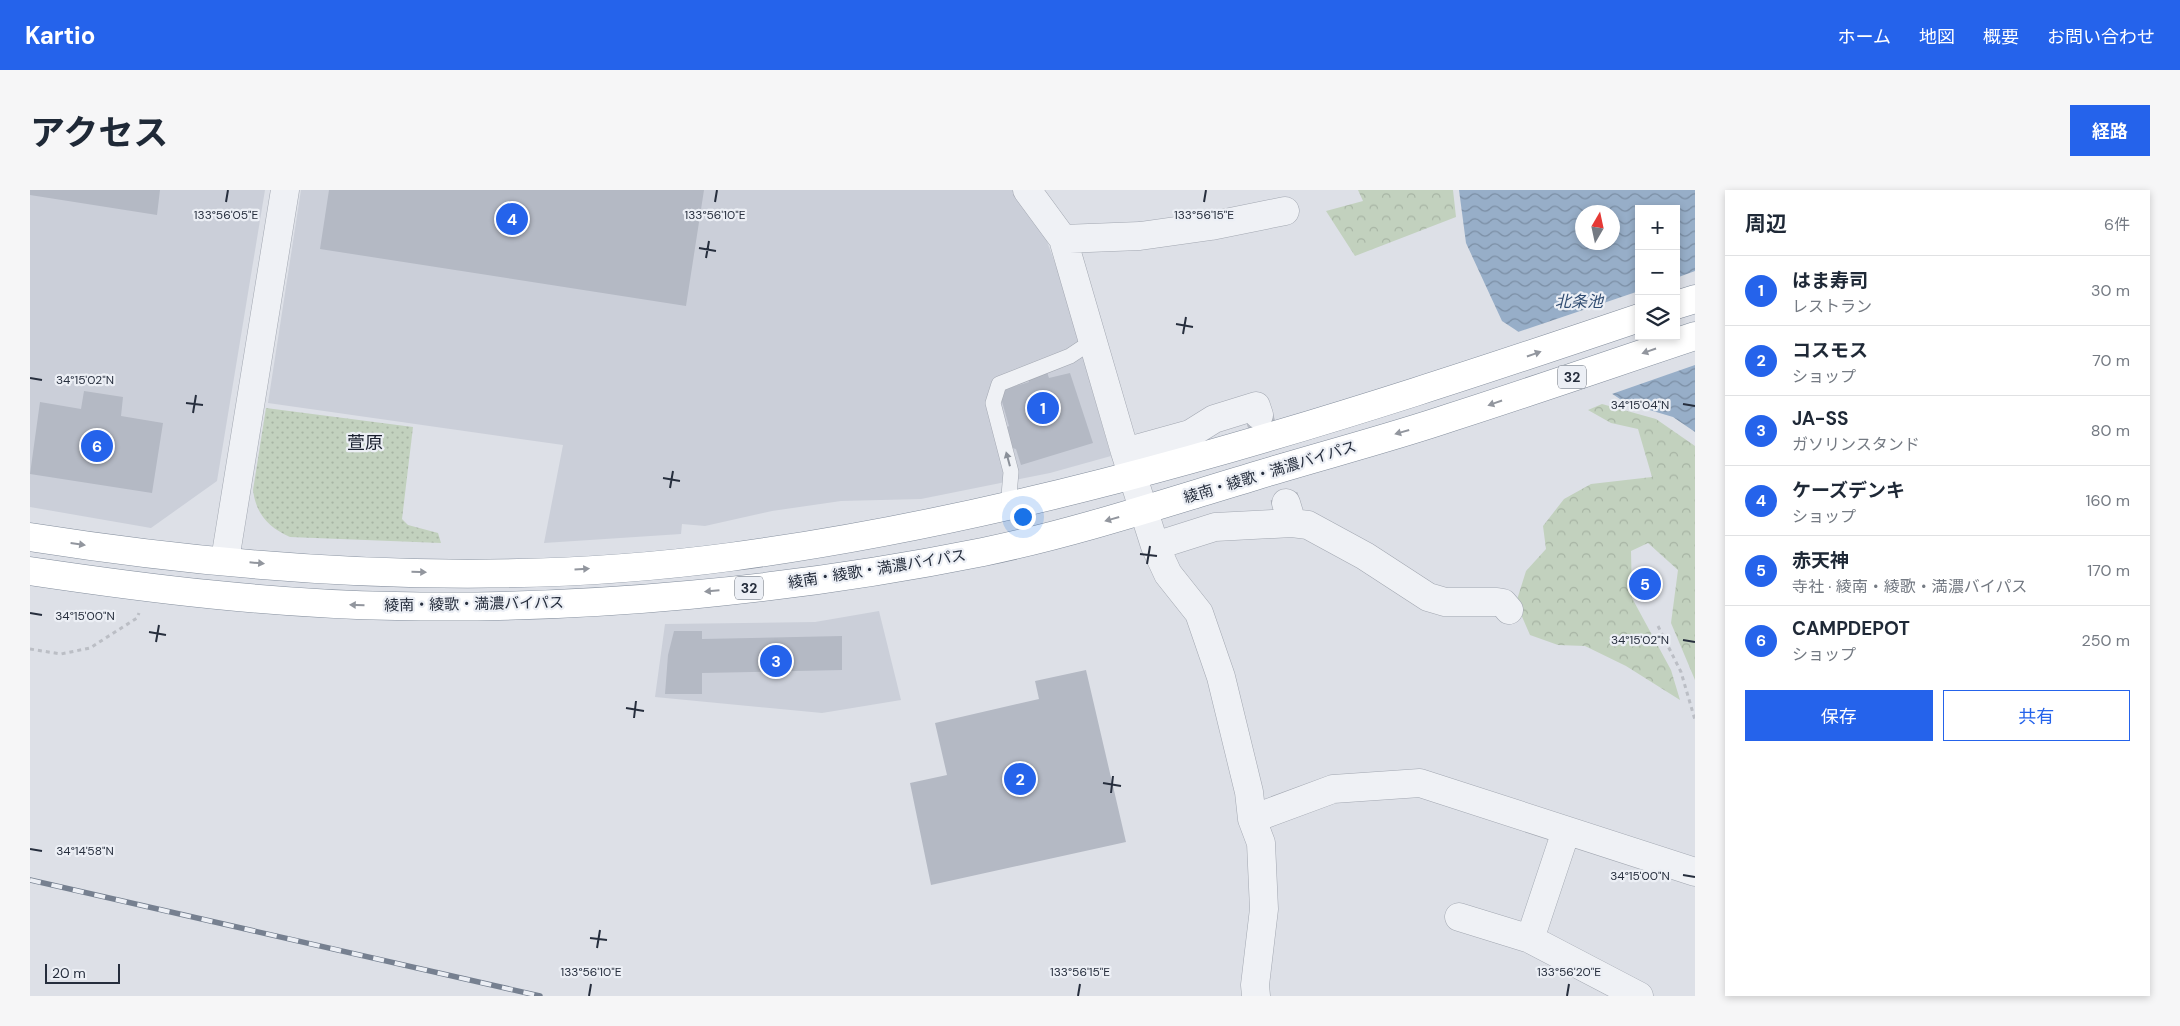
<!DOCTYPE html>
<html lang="ja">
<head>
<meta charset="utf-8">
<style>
	body { margin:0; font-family:"DM Sans","Noto Sans JP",sans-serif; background:#f6f6f7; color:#1f2937 }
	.controls { position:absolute; right:15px; top:15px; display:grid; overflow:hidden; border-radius:0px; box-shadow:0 2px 8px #0003 }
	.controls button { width:45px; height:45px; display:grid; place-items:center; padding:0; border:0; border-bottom:1px solid #e0e1e3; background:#fff; color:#1f2937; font:25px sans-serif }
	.compass { position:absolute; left:1545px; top:15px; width:45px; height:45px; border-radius:50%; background:#fff; box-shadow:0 2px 8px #0003; rotate:9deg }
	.scale { position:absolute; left:15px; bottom:12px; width:75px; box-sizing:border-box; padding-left:5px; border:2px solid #262e3d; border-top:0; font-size:14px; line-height:18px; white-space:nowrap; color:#262e3d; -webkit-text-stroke:4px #eceff5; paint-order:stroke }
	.you { position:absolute; left:992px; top:326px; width:18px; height:18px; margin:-12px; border:4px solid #fff; border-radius:50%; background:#1a73e8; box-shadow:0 0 0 8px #1a73e833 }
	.badge { display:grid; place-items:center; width:32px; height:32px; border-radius:50%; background:#2563eb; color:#fff; font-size:16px; font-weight:700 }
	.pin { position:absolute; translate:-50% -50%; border:2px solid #fff; box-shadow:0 1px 5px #0006 }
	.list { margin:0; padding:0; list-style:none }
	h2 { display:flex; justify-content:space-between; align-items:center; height:65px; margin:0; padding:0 20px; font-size:21px }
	h2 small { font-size:16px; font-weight:400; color:#747a83 }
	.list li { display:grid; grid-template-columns:32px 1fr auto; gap:15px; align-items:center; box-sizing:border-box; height:70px; padding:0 20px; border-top:1px solid #e0e1e3 }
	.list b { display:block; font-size:19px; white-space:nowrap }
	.list p { margin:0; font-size:16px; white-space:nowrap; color:#747a83 }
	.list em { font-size:16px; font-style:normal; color:#747a83 }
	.actions { display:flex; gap:10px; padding:15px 20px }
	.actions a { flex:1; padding:11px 0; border:1px solid #2563eb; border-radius:0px; text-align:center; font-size:18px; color:#2563eb }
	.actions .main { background:#2563eb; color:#fff }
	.icon { flex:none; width:28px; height:28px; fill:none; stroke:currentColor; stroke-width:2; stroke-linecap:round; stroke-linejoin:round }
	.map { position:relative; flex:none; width:1665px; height:806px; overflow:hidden; border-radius:0px }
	header { display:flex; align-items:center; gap:30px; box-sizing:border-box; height:70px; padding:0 25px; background:#2563eb; color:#fff }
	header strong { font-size:24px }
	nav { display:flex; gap:28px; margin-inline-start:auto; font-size:18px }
	.intro { display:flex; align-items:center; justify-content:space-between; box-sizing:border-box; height:120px; padding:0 30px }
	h1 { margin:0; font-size:35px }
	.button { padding:12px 22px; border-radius:0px; background:#2563eb; color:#fff; font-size:18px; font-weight:700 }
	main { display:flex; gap:30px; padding:0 30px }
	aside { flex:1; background:#fff; border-radius:0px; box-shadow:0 2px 8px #0003 }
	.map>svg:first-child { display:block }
	.built { fill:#cbcfd9 }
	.grass { fill:url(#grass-dots) }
	.forest { fill:url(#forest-crowns) }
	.water { fill:url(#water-waves); fill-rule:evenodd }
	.pier { fill:#dde0e7 }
	.building { fill:#b4b9c4 }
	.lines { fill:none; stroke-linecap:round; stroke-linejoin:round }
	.street-tunnel { stroke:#b8bcc5; stroke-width:28; stroke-dasharray:28 14; stroke-linecap:butt }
	.lane-casing { stroke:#a2a7b1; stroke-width:16 }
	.street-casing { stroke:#a2a7b1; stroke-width:29 }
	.highway-casing { stroke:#848e9d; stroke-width:29 }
	.path { stroke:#bbbec5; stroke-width:3; stroke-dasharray:4 4; stroke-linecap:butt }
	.lane { stroke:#eff1f5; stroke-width:15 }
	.street { stroke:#eff1f5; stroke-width:28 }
	.highway { stroke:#fff; stroke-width:28 }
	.rail-casing { stroke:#768090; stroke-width:5.5 }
	.rail { stroke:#eceff5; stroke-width:4; stroke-dasharray:11; stroke-linecap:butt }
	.oneway { fill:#92969e }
	.oneway2 { fill:#8a9099 }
	.ticks { fill:none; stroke:#262e3d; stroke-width:2 }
	.labels { text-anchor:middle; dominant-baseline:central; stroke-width:4.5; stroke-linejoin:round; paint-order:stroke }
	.shield { fill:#eceff5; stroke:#616874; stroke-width:1 }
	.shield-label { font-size:14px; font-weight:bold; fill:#262e3d }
	.street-label { font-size:15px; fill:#262e3d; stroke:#eceff5 }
	.water-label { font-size:16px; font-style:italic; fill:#304c71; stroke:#eceff5 }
	.quarter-label { font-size:18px; fill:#191f2e; stroke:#eceff5 }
	.ticks-label { font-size:12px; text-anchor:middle; fill:#262e3d; stroke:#eceff5; stroke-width:4.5; stroke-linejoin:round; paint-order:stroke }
</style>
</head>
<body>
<header>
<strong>Kartio</strong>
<nav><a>ホーム</a><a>地図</a><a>概要</a><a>お問い合わせ</a></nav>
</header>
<div class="intro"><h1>アクセス</h1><a class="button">経路</a></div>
<main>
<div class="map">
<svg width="1665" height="806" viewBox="0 0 1665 806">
	<defs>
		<pattern id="grass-dots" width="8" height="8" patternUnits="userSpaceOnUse" patternTransform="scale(1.25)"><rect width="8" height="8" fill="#c2d1be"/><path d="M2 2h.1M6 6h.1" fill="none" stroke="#a7b4a4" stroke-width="1.8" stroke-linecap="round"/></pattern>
		<pattern id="forest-crowns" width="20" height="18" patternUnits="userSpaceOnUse" patternTransform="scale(1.25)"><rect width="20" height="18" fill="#c2d1be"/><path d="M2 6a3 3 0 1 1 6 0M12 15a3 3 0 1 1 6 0" fill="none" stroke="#a7b4a4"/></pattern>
		<pattern id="water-waves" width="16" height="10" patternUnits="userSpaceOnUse" patternTransform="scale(1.25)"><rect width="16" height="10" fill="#97aec8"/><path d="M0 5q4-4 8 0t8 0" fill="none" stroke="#7b8ea4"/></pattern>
	</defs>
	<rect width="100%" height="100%" fill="#dde0e7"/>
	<path class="built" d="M 0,0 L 235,0 L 187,291 L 121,338 L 0,317 Z
		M 271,0 L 982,0 L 1014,43 L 1030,87 L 1081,266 L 1020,283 L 891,309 L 811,311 L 742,321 L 675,336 L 652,334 L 651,344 L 514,353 L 533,255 L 238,213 Z
		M 849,421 L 871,510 L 792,523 L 625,507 L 635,434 L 785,432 Z"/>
	<path class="grass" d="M 236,218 L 383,237 L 372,329 L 378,335 L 408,343 L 411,353 L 260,347 C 238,337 226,324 223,300 Z"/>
	<path class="forest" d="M 1328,0 L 1423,0 L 1426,27 L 1325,66 L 1296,21 L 1333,11 Z
		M 1572,214 L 1626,229 L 1665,256 L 1665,490 L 1641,433 L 1648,380 L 1618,353 L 1601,361 L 1602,408 L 1641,480 L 1650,510 L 1596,476 L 1555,456 L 1528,455 L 1500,445 L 1486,413 L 1496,381 L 1516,359 L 1513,336 L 1534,309 L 1561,294 L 1622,287 L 1608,239 L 1581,233 L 1558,220 Z"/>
	<path class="water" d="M 1429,0 L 1665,0 L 1665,242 L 1643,227 L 1596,213 L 1472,131 L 1436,53 ZM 1609,19 L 1646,19 L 1646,146 L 1609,146 ZM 1552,22 L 1582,22 L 1582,52 L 1552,52 Z"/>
	<path class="pier" d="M 1665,81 L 1665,175 L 1579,205 L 1485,143 L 1609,101 L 1609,146 L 1646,146 L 1646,88 Z"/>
	<path class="building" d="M 0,0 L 130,0 L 127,25 L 0,5 Z
		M 299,0 L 674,0 L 656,116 L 290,59 Z
		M 1017,182 L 1019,188 L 1040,183 L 1063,253 L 991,275 L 986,259 L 982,258 L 976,238 L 979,236 L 969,201 L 999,192 L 997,187 Z
		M 54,201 L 93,207 L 91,226 L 133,233 L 122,303 L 0,284 L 10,212 L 51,219 Z
		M 644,441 L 672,441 L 672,449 L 812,446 L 812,480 L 672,483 L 672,504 L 635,504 L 638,465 Z
		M 1056,480 L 1096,652 L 901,695 L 880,593 L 917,585 L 905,533 L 1009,509 L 1005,491 Z"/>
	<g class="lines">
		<path class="street-tunnel" d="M 1229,226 L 1256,313"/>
		<g class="lane-casing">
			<path id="lane" d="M 978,317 L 981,282 L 963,213 L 969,194 L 1040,166 L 1064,150"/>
		</g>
		<g class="street-casing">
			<path id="street" d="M 997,0 L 1033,49 L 1095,262 L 1125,356 L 1138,384 L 1169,423 L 1191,487 L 1219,602 L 1222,629 L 1231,653 L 1234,719 L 1225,795 L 1226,806
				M 1033,49 L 1110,46 L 1181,36 L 1255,21
				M 1095,262 L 1160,244 L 1184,229 L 1226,216 L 1229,225
				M 1262,333 L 1278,335 L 1335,366 L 1398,407 L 1415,412 L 1467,412 L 1473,413 L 1479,420
				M 1125,356 L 1185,337 L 1262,333 L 1256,313
				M 195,370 L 255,0
				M 1222,629 L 1303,599 L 1390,593 L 1665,682
				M 1536,641 L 1500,749 L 1609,806
				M 1429,727 L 1500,749"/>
		</g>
		<g class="highway-casing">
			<path id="highway" d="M 1646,115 L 1665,109
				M 0,347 C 229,383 469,398 700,367 C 1014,325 1310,229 1609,128
				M 0,381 C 121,399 243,414 366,416 C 559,420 764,400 953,362 C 1045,343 1135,313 1225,286 C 1290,266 1357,249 1422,227 C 1503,201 1584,173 1665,146"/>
		</g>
		<path class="path" d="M 1628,436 L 1651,482 L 1665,530
			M 0,459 L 31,464 L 60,458 L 107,428 L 109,423"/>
		<use href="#lane" class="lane"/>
		<use href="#street" class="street"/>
		<use href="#highway" class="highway"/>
		<g class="rail-casing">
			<path id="rail" d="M 0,690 L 510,806"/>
		</g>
		<use href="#rail" class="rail"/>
	</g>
	<defs><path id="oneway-solid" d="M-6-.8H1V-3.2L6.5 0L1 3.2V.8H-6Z" transform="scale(1.25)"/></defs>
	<g class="oneway">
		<use href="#oneway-solid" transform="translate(1619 161) rotate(161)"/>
		<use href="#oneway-solid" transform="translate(1504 164) rotate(-19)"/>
		<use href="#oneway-solid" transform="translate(1465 213) rotate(161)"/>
		<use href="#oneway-solid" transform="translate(1372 242) rotate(164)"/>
		<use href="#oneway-solid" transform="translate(1082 329) rotate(164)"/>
		<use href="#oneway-solid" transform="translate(48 354) rotate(8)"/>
		<use href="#oneway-solid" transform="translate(227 373) rotate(5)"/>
		<use href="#oneway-solid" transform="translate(552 379) rotate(-4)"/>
		<use href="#oneway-solid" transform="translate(389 382) rotate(1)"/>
		<use href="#oneway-solid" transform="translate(682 401) rotate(175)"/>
		<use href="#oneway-solid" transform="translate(327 415) rotate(-178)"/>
	</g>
	<use class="oneway2" href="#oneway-solid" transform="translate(978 269) rotate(-105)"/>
	<path class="ticks" d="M 196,12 L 198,0M 685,12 L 687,0M 1174,12 L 1176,0M 669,58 L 686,61M 676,68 L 679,51M 1146,134 L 1163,137M 1153,144 L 1156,127M 0,188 L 12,190M 156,213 L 173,215M 1653,214 L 1665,216M 163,223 L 166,205M 633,288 L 650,291M 640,298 L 643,281M 1110,364 L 1127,366M 1117,374 L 1120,356M 0,423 L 12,425M 119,442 L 136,445M 1653,450 L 1665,452M 126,452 L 129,435M 596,518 L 614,521M 604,528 L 606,511M 1073,593 L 1091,596M 1081,603 L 1083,586M 0,659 L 12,661M 1653,685 L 1665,687M 560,748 L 577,750M 567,758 L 570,740M 559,806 L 561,794M 1048,806 L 1050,794M 1537,806 L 1539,794"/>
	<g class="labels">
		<g class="shield">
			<rect x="1528" y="175.5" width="28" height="23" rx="4"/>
			<rect x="705" y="386.5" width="28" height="23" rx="4"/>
		</g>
		<g class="shield-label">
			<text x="1542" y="187">32</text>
			<text x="719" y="398">32</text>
		</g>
		<g class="street-label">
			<text transform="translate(1240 282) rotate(-17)">綾南・綾歌・満濃バイパス</text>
			<text transform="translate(847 379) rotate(-9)">綾南・綾歌・満濃バイパス</text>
			<text transform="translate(444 414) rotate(-1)">綾南・綾歌・満濃バイパス</text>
		</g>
		<g class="water-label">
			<text x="1549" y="111">北条池</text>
		</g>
		<g class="quarter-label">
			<text x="335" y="253">萱原</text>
		</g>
	</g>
	<g class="ticks-label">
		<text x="685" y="29">133°56'10"E</text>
		<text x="196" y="29">133°56'05"E</text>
		<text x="1174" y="29">133°56'15"E</text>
		<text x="55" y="194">34°15'02"N</text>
		<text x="1610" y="219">34°15'04"N</text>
		<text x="55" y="430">34°15'00"N</text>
		<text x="1610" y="454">34°15'02"N</text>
		<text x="55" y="665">34°14'58"N</text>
		<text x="1610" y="690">34°15'00"N</text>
		<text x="561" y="786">133°56'10"E</text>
		<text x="1050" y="786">133°56'15"E</text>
		<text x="1539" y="786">133°56'20"E</text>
	</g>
</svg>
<div class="controls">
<button>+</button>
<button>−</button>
<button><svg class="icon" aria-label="layers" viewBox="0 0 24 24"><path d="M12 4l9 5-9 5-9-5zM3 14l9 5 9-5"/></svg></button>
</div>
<svg class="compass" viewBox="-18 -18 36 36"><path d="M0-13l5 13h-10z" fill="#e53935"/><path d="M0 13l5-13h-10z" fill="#747a83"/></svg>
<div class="scale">20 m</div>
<div class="you"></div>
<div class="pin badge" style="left:1013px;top:218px">1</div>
<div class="pin badge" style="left:990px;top:589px">2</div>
<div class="pin badge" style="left:746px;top:471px">3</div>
<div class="pin badge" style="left:482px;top:29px">4</div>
<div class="pin badge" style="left:1615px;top:394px">5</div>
<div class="pin badge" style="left:67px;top:256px">6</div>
</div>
<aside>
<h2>周辺<small>6件</small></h2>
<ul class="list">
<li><span class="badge">1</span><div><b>はま寿司</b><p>レストラン</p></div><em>30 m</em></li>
<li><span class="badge">2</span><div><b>コスモス</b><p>ショップ</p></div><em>70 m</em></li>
<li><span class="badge">3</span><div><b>JA-SS</b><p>ガソリンスタンド</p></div><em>80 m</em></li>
<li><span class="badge">4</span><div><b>ケーズデンキ</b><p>ショップ</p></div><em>160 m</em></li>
<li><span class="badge">5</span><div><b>赤天神</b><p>寺社 · 綾南・綾歌・満濃バイパス</p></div><em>170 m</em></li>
<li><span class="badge">6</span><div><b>CAMPDEPOT</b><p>ショップ</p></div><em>250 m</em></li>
</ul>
<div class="actions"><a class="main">保存</a><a>共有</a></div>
</aside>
</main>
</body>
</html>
